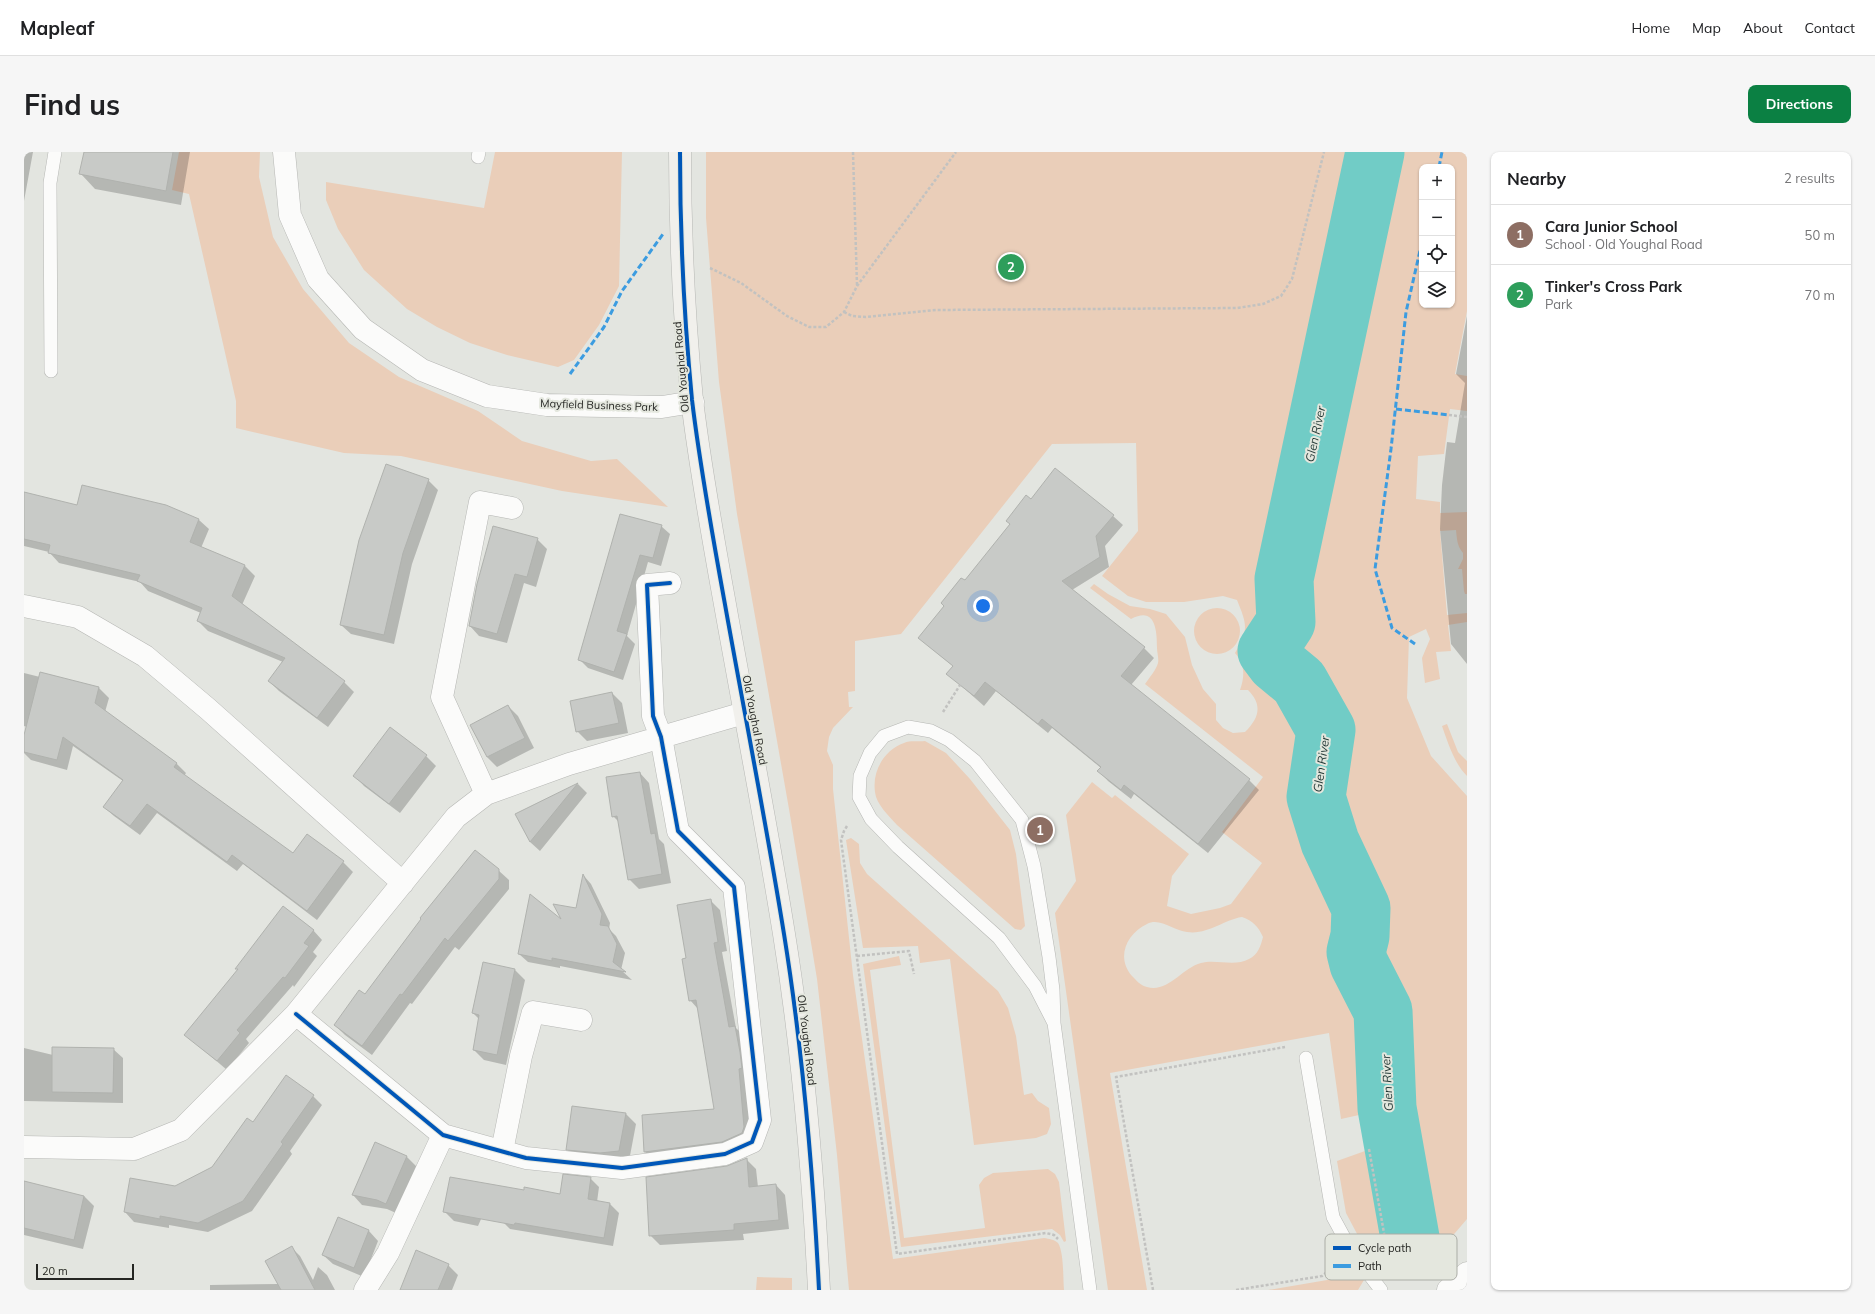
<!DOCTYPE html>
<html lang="en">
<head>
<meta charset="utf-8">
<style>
	body { margin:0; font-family:Mulish,sans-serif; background:#f6f6f6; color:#202124 }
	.controls { position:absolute; right:12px; top:12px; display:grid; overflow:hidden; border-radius:8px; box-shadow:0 1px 3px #0004 }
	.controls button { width:36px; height:36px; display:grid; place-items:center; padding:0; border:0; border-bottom:1px solid #e0e0e0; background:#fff; color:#202124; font:20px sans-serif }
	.scale { position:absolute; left:12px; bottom:10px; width:98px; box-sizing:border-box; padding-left:4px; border:2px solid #252623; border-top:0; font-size:11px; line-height:14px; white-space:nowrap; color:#252623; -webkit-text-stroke:3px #e4e7de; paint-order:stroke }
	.you { position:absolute; left:959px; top:454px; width:14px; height:14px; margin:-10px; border:3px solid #fff; border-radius:50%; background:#1a73e8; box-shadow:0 0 0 6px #1a73e833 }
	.badge { display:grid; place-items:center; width:26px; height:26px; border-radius:50%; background:#0b8043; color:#fff; font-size:13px; font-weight:700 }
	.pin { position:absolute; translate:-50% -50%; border:2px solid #fff; box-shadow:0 1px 4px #0006 }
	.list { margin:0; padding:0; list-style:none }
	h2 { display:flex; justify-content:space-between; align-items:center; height:52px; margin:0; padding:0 16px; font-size:17px }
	h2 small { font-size:13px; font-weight:400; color:#757577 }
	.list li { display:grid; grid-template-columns:26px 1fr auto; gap:12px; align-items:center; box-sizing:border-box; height:60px; padding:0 16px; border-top:1px solid #e0e0e0 }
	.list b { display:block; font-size:15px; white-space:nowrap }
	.list p { margin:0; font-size:13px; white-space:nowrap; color:#757577 }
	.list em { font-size:13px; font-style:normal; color:#757577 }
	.icon { flex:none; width:22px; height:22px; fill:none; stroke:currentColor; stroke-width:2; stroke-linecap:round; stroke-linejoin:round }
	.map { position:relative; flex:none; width:1443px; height:1138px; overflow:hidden; border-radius:8px }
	header { display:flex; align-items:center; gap:24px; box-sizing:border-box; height:56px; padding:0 20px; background:#fff; border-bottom:1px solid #e0e0e0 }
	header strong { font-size:19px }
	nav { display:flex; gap:22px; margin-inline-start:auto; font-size:14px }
	.intro { display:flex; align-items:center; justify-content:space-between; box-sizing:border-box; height:96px; padding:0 24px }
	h1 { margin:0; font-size:28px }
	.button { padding:10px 18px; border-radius:8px; background:#0b8043; color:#fff; font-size:14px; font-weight:700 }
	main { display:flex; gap:24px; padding:0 24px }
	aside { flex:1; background:#fff; border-radius:8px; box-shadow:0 1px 3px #0004 }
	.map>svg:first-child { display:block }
	.green { fill:#eaceb9; fill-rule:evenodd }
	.shadow { fill:#0003 }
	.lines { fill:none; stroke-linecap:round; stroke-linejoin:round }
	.river { stroke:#71ccc6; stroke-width:59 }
	.building { fill:#c8cac7; stroke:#b0b2ae }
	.lane-casing { stroke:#b6b7b4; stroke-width:14 }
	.street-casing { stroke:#b6b7b4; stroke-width:23 }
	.secondary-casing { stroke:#b6b7b4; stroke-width:23 }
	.path { stroke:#c2c2c0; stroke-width:2.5; stroke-dasharray:3 2; stroke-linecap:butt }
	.lane { stroke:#fbfbfa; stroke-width:13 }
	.street { stroke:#fbfbfa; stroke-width:22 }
	.secondary { stroke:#f1f0ec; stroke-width:22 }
	.quiet { stroke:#3c9ce0; stroke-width:3; stroke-dasharray:6 3; stroke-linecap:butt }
	.cycleway-casing { stroke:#e4e7de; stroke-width:6 }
	.cycleway { stroke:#0057b8; stroke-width:4 }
	.labels { text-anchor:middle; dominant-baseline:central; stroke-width:4; stroke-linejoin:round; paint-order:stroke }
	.street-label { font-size:11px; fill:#252623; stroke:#e4e7de }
	.water-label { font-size:12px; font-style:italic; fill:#1f3533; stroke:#e4e7de }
	.key { fill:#e4e7de; stroke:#abada6; stroke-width:1 }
	.key-label { font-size:11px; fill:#252623 }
</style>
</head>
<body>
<header>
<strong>Mapleaf</strong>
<nav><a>Home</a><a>Map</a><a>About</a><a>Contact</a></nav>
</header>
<div class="intro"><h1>Find us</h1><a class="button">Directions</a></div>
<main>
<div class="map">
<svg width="1443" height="1138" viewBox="0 0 1443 1138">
	<rect width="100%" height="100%" fill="#e3e5e0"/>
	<path class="green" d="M 155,0 L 236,0 L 235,25 L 249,85 L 279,137 L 325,191 L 375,225 L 454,259 L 498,289 L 567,309 L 593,307 L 644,355 L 538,339 L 377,304 L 320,301 L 212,276 L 212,249 L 165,42 L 148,38 Z
		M 471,0 L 598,0 L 595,134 L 575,173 L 550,208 L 534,215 L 483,203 L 446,191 L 413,175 L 383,157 L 340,118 L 314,77 L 302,48 L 302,30 L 460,56 Z
		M 682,0 L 1443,0 L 1443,159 L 1431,222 L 1443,224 L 1443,259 L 1426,257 L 1420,302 L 1394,304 L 1392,347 L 1416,350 L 1416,361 L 1443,360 L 1443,442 L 1441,442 L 1440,439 L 1438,417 L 1434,417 L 1439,407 L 1439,401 C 1433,394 1433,387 1432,378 L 1416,379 L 1423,463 L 1443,461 L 1443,470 L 1424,473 L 1427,499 L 1412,500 L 1416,527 L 1401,531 L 1398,506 L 1406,487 L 1402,477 L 1385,485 L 1383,546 L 1407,604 L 1443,644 L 1443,1067 L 1431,1081 L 1407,1105 L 1380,1102 L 1367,1098 L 1344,961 L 1317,967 L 1305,881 L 1086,921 L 1123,1138 L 1084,1138 L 1031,761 L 1052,729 L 1042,663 L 1068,630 L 1088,646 L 1091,643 L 1165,702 L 1148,724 L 1143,754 L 1167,762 L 1196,756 L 1207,752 L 1238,711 L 1198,680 L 1239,625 L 1121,532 C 1125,526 1132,518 1134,511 C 1135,507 1133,500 1133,496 C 1133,477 1131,454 1107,467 L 1066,436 L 1070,432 L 1084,442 L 1106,454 L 1126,457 L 1142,462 L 1161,485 L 1168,513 L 1179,537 L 1192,552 L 1192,568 L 1199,576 L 1209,581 L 1221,580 C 1235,566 1239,553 1224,538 L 1216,538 C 1221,524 1221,512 1211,501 C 1225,477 1223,473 1213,448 L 1199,444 L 1160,450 L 1122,450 L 1104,444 L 1078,424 L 1114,379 L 1112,291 L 1028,292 L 877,482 L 831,489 L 831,539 L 824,540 L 825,555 L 829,555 L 809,576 L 805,585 L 803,599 L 809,613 L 809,637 L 829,823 L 869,1107 L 1020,1086 C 1025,1087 1030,1087 1034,1091 C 1040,1100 1039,1127 1040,1138 L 825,1138 L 813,1003 L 793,827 L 765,657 L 713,362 L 695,230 L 682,66 ZM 1398,15 L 1428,15 L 1428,153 L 1398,153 ZM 1218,765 C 1229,769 1234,774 1239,785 C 1237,793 1234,803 1225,807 C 1211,815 1192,807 1177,811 C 1158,816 1144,841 1123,835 C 1116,833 1113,829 1108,824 C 1092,806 1102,782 1123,772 C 1136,765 1150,779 1163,780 C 1184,783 1199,768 1218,765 Z
		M1170 479a23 23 0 1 1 46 0a23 23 0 1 1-46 0Z
		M 1423,572 L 1434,600 L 1443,609 L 1443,624 C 1430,611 1424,591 1418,574 Z
		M 901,589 L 922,601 L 946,627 L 986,678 L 992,702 L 1001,774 L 997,778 L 991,777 L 873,673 C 865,664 852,652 851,640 C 848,619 860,598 880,591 C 886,588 895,590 901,589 Z
		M 827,686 L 835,692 L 836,711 L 843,722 L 974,839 L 984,856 L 992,884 L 1000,943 L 1008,941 L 1014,949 L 1025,956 L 1027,972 L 1023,982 L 1012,986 L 950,993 L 926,807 L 896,811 L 894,794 L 839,796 L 822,688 Z
		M 875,804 L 877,813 L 846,818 L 880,1086 L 961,1076 L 955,1033 L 960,1026 L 969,1021 L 1024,1017 L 1031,1022 L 1035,1030 L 1042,1089 L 1040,1090 L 1036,1083 L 1028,1077 L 877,1095 L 839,812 Z
		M 1341,999 L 1363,1113 L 1357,1117 L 1340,1095 L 1322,1061 L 1313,1009 Z
		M 1320,1118 L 1340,1128 L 1334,1138 L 1244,1138 L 1309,1127 Z
		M 733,1125 L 768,1126 L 768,1138 L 732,1138 Z"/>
	<path class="shadow" d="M 0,0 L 9,0 L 0,49 Z
		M 61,0 L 166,0 L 157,53 L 71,37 L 57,22 Z
		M 1443,164 L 1443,512 L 1427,492 L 1416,377 L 1418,333 L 1423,290 L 1431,291 L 1441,231 L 1432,222 Z
		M 404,328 L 414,338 L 388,412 L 370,492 L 327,482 L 317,473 Z
		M 0,341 L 53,354 L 175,368 L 185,377 L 177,396 L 221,414 L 231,424 L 218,453 L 320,530 L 330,540 L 304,575 L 255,539 L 245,529 L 259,510 L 184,479 L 174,469 L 177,461 L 124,439 L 116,430 L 35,411 L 25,400 L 0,394 Z
		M 1007,348 L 1089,364 L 1099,373 L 1081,394 L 1085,415 L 1048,438 L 1120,496 L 1130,506 L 1107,533 L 1225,628 L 1235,638 L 1184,701 L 1110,642 L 1107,647 L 1084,629 L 1075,619 L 1077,616 L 1028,576 L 1024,581 L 972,539 L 960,554 L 924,522 L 930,515 L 895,486 Z
		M 597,363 L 637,374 L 646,382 L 637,414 L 624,410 L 603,484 L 611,492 L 599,528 L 564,516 L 556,508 Z
		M 513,387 L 523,397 L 512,435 L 500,431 L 483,491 L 455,484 L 446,474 Z
		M 0,521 L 16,525 L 17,521 L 75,536 L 85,546 L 81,560 L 152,611 L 162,621 L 160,624 L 269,703 L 319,710 L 329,720 L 293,768 L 219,712 L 213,719 L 133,661 L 116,683 L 90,664 L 80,655 L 99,629 L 49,594 L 43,618 L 7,608 L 0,601 L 0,587 L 3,575 L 0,574 Z
		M 588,541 L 598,551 L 604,581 L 563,589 L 553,579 Z
		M 484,554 L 494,564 L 510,596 L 473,615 L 463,605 Z
		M 402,604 L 412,614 L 376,661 L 340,634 L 331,624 Z
		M 616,621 L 625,631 L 635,687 L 640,692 L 647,731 L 615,737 L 605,727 L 595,670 L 589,664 Z
		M 554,632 L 563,641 L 516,699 L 506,690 L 492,662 Z
		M 474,718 L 485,728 L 485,737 L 435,798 L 431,795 L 388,852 L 386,851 L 348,903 L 321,883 L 311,873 Z
		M 560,724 L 567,732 L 586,771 L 585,777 L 592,784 L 601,801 L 597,818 L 608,828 L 536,814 L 536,816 L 504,810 L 495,802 L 540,771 L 553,757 Z
		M 686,748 L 696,758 L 703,799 L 698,800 L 712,876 L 720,884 L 729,985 L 630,1009 L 621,1000 L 619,964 L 692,957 L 674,857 L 666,848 L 663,807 Z
		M 289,778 L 298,788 L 289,800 L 293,804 L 270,835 L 269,833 L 222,887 L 225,891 L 203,918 L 162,883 L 214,818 L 213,817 Z
		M 491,818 L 501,828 L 482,913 L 460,908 L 450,898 L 455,867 L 449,861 Z
		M 0,896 L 29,903 L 89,897 L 99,906 L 99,951 L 0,949 Z
		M 289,944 L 298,953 L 266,999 L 268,1002 L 228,1059 L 184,1080 L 145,1073 L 145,1076 L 110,1070 L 101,1060 L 189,1016 L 229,972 Z
		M 549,955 L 602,962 L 612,972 L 605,1009 L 553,1007 L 543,997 Z
		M 351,991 L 383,1005 L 393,1015 L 372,1061 L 363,1057 L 338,1053 L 329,1043 Z
		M 722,1007 L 732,1017 L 734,1035 L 752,1033 L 761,1043 L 765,1077 L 719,1082 L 720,1088 L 636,1093 L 626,1083 L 703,1015 Z
		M 566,1026 L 575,1035 L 573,1050 L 586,1052 L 595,1061 L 589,1094 L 486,1077 L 477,1068 L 537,1043 Z
		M 0,1037 L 60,1044 L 70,1054 L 59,1097 L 0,1083 Z
		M 468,1042 L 454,1074 L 430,1069 L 420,1059 Z
		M 314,1066 L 345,1079 L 354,1089 L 340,1125 L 309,1112 L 299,1103 Z
		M 267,1095 L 276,1104 L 289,1128 L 294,1115 L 303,1123 L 311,1138 L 186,1138 L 186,1133 L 255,1132 Z
		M 424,1113 L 434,1123 L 428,1138 L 377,1138 Z"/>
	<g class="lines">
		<path class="river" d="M 1351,0 L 1260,427 L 1262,470 L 1243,499 L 1252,511 L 1275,530 L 1302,578 L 1292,645 L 1306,690 L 1337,756 L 1336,784 L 1332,800 L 1335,812 L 1359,859 L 1363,956 L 1388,1097"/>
	</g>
	<path class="building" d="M 60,0 L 149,0 L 142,39 L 55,22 Z
		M 362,312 L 405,327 L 379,401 L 360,483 L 316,473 L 335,388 Z
		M 1031,316 L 1090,363 L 1072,384 L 1076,405 L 1038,429 L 1121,495 L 1097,524 L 1226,627 L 1174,692 L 1100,633 L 1097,638 L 1073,619 L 1077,615 L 1018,567 L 1014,572 L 961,530 L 950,544 L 922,522 L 929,514 L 894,486 L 920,454 L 917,451 L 937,426 L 941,428 L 986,372 L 982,369 L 1002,343 L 1007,347 Z
		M 58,333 L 142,353 L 175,367 L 166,390 L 221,413 L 208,444 L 321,529 L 293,566 L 244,529 L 261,506 L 173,469 L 178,456 L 113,429 L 116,423 L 24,401 L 26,393 L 0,387 L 0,340 L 53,353 Z
		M 596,362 L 638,373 L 629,406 L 616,403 L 593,479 L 603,482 L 590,520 L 554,508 Z
		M 469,374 L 514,386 L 503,425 L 491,422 L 473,482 L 445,474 L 453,432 Z
		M 16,520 L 75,535 L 71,551 L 153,611 L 150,615 L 269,701 L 283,682 L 320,709 L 283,759 L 208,703 L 203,710 L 123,652 L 106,674 L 79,655 L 99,628 L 39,585 L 33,608 L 0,600 L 0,583 Z
		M 588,540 L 595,571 L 552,580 L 546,549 Z
		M 484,553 L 501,586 L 463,605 L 446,573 Z
		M 366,575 L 403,603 L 365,652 L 329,624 Z
		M 616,620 L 627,682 L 631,681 L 638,722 L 604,728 L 593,664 L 588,665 L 582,625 Z
		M 554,631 L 506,690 L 491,662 Z
		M 451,698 L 475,717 L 475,727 L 424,789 L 421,786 L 378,843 L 376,842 L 338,894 L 310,873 L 335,838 L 341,842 L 397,767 L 396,766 Z
		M 559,722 L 578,762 L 576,773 L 584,774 L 593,792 L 589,810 L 602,820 L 528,806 L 528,809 L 494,802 L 506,742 L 537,767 L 529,752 L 552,756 Z
		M 687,747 L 694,790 L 690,791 L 705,875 L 711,874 L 716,900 L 718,916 L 715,917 L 720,975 L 718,981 L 698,990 L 620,1000 L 618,963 L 690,957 L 672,848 L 665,849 L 658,807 L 662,806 L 653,753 Z
		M 259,754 L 290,778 L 280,791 L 285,794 L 261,826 L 259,825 L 213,878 L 216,881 L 193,909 L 160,883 L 214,817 L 211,817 Z
		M 459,810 L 491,817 L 473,903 L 449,898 L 455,863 L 448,861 Z
		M 28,895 L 90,896 L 89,941 L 28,940 Z
		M 262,923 L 290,943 L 257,990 L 259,992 L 219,1049 L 174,1071 L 136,1064 L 136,1067 L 100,1060 L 106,1026 L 151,1034 L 188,1015 L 223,966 L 229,970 Z
		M 548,954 L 602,961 L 595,999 L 576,1001 L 542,998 Z
		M 351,990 L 383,1004 L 362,1052 L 353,1048 L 328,1043 Z
		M 723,1006 L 725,1035 L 752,1032 L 755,1068 L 710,1072 L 710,1078 L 625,1084 L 622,1025 L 703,1014 Z
		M 539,1022 L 567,1025 L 564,1047 L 586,1051 L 580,1086 L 491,1071 L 490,1073 L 419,1060 L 426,1025 L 500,1038 L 500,1035 L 536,1042 Z
		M 0,1029 L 60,1044 L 50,1088 L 0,1076 Z
		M 314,1065 L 345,1078 L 330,1116 L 298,1103 Z
		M 268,1094 L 291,1138 L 257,1138 L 241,1109 Z
		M 392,1098 L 425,1112 L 414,1138 L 376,1138 Z"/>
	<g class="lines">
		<g class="lane-casing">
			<path id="lane" d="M 454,5 L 455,0
				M 27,219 L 26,31 L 31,0
				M 1030,871 L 1011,834 L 975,786 L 874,695 L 847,667 L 835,645 L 836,624 L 846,601 L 860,584 L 884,575 L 907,579 L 925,588 L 951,609 L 998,668 L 1010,714 L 1025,805 L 1029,838 L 1030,871 L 1066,1138
				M 1282,906 L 1309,1065 L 1328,1100 L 1357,1138"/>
		</g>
		<g class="street-casing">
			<path id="street" d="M 260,0 L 266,63 L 294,127 L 339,177 L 398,218 L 463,244 L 523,253 L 638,255 L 669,250
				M 0,454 L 54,465 L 121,504 L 184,557 L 379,731
				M 462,642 L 418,545 L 456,350 L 488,356
				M 272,862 L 419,983 L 502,1006 L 598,1016 L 701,1002 L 728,990 L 736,968 L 710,735 L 654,679 L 637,585 L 629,564 L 623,433 L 646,431
				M 0,995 L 110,997 L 157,978 L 272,862 L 432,665 L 462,642 L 545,612 L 720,561
				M 478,999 L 497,904 L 509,860 L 557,868
				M 341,1138 L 364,1101 L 419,983
				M 1424,1138 L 1443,1121"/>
		</g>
		<g class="secondary-casing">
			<path id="secondary" d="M 656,0 C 656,83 660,165 668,248 C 676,314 688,381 700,447 C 720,559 742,670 760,782 C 779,900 789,1019 795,1138"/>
		</g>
		<path class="path" d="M 829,0 L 833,133
			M 686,116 L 717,131 L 763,164 L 785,175 L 802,175 L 820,160 L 833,134 L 932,0
			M 820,160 L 828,164 L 842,165 L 912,158 L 1213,156 L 1239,152 L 1257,144 L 1268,127 L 1300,0
			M 1425,263 L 1443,265
			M 919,560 L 936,533
			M 823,674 L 820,679 L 817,688 L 873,1102 L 1022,1081 L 1030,1083 L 1034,1087
			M 833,804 L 885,799 L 890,822
			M 1345,997 L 1365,1109
			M 1129,1138 L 1092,925 L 1261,895
			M 1212,1138 L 1298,1124 L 1310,1114"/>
		<use href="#lane" class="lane"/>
		<use href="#street" class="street"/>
		<use href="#secondary" class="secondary"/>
		<path class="quiet" d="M 1415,15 L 1418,0
			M 546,222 L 580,175 L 598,139 L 639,82
			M 1372,257 L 1425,263
			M 1391,492 L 1368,476 L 1351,417 L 1367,297 L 1382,160 L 1398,90"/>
		<g class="cycleway-casing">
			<path id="cycleway" d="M 656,0 C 656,83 660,165 668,248 C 676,314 688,381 700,447 C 720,559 742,670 760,782 C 779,900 789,1019 795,1138
				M 272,862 L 419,983 L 502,1006 L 598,1016 L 701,1002 L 728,990 L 736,968 L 710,735 L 654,679 L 637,585 L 629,564 L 623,433 L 646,431"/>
		</g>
		<use href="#cycleway" class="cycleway"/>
	</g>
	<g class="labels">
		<g class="street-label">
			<text transform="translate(657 215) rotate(-95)">Old Youghal Road</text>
			<text transform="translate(575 253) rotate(2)">Mayfield Business Park</text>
			<text transform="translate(731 568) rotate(79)">Old Youghal Road</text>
			<text transform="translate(783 888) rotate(83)">Old Youghal Road</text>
		</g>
		<g class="water-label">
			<text transform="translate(1291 282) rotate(-78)">Glen River</text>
			<text transform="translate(1297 612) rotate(-82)">Glen River</text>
			<text transform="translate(1363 931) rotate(-93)">Glen River</text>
		</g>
	</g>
	<rect x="1301" y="1082" width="132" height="46" rx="6" class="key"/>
	<rect x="1309" y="1094" width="18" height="4" fill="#0057b8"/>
	<rect x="1309" y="1112" width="18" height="4" fill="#3c9ce0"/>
	<g class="key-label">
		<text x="1334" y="1100">Cycle path</text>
		<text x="1334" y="1118">Path</text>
	</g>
</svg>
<div class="controls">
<button>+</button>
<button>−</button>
<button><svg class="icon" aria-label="locate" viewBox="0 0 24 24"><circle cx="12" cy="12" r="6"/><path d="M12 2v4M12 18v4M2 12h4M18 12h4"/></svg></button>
<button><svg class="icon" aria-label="layers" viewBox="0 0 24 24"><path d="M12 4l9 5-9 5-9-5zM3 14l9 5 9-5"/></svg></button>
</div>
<div class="scale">20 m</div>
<div class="you"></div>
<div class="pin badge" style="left:1016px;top:678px;background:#8d6e63">1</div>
<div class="pin badge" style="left:987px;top:115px;background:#2e9e5b">2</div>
</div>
<aside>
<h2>Nearby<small>2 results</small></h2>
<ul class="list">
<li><span class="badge" style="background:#8d6e63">1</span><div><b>Cara Junior School</b><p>School · Old Youghal Road</p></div><em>50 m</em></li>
<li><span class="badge" style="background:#2e9e5b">2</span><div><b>Tinker's Cross Park</b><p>Park</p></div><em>70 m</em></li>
</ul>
</aside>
</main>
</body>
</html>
